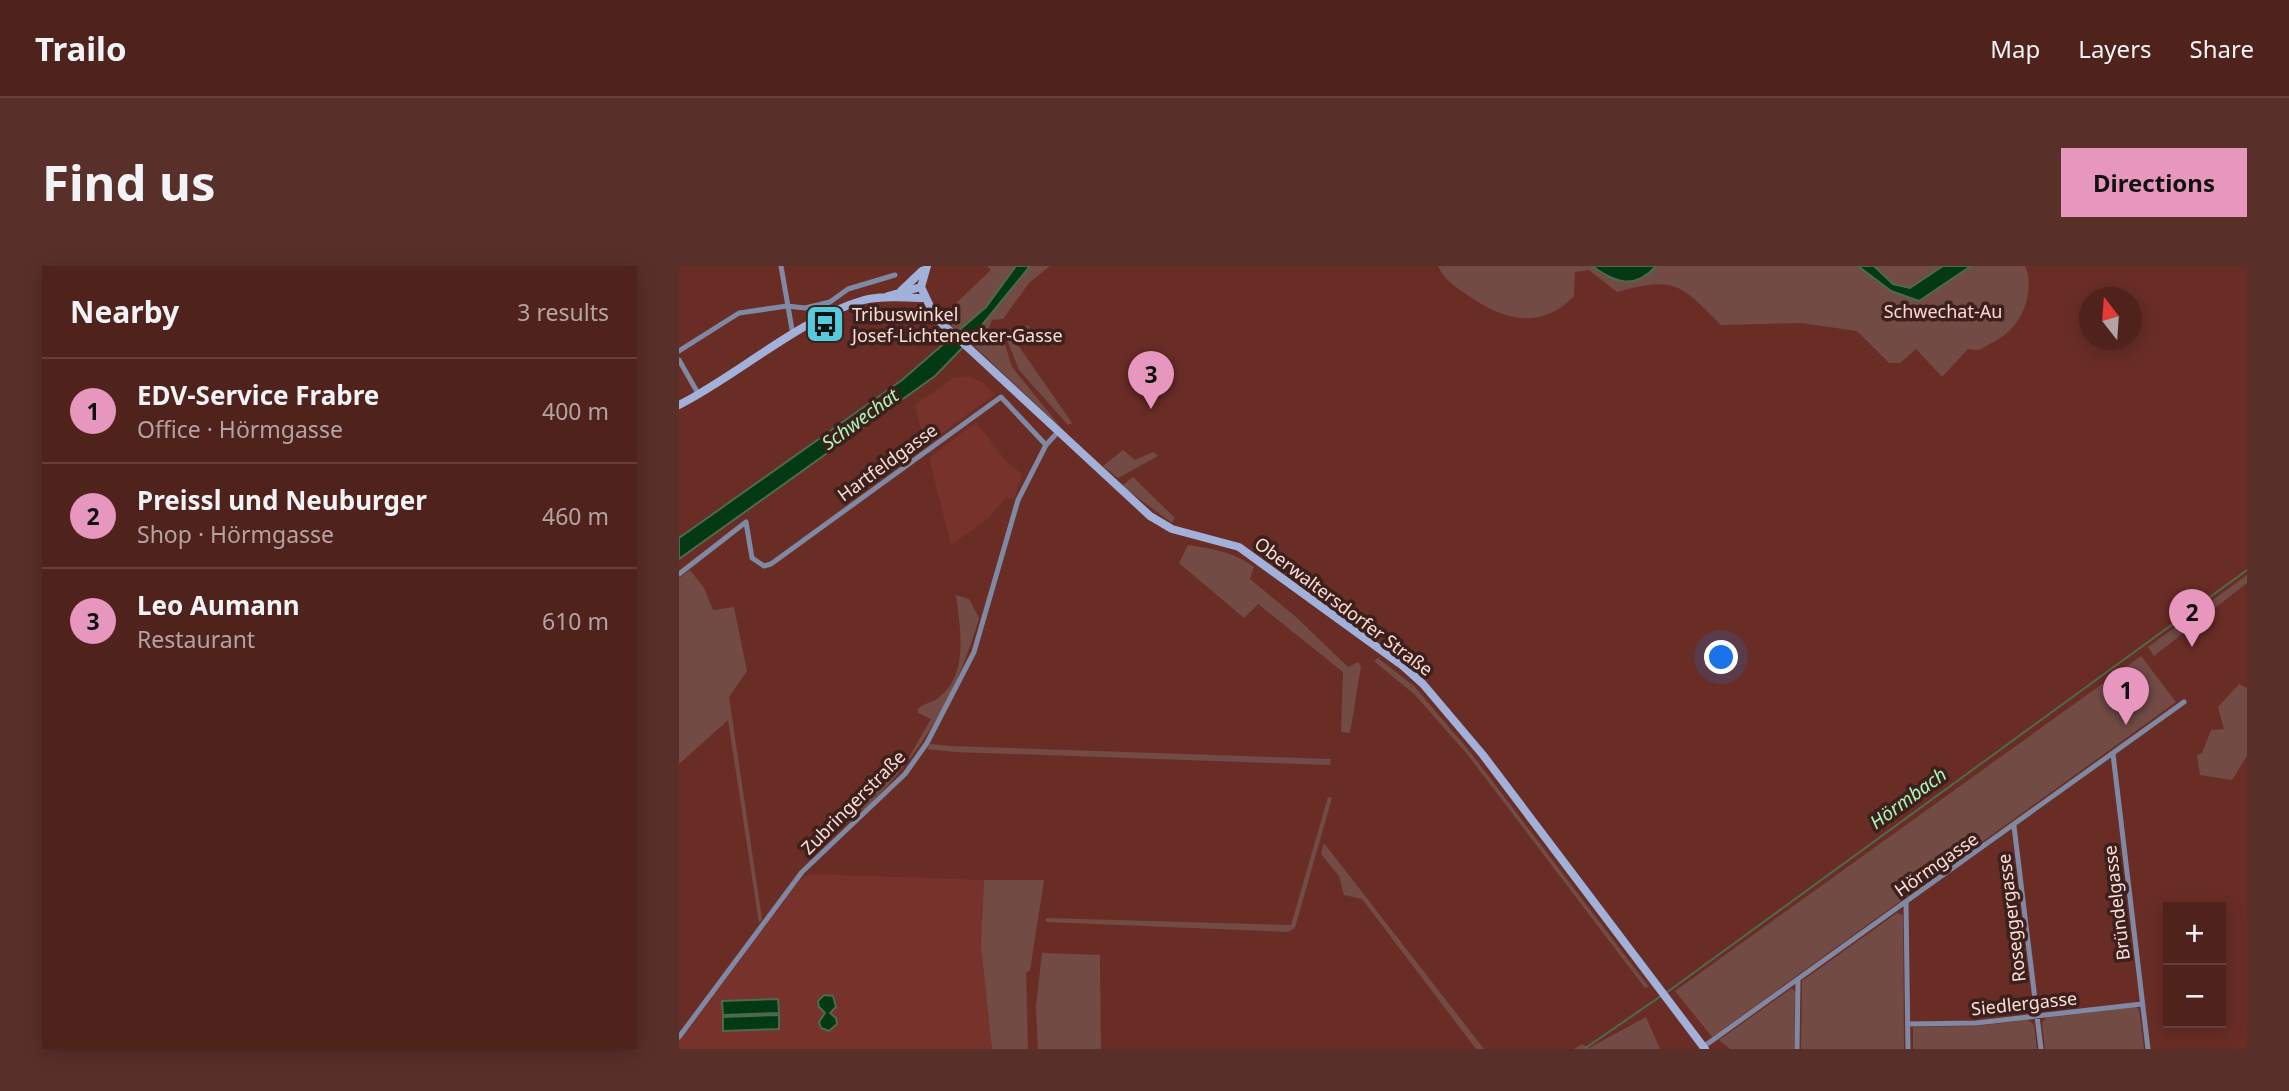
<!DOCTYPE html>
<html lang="en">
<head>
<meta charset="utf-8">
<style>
	body { margin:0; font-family:"Noto Sans",sans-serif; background:#592f29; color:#f1f3f6 }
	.controls { position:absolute; right:21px; bottom:21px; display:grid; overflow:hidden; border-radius:0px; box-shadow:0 4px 18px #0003 }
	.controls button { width:63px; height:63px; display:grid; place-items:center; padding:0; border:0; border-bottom:2px solid #663f3b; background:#4f221c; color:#f1f3f6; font:35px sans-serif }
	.compass { position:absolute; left:1400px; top:21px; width:63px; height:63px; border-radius:50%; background:#4f221c; box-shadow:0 4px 18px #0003; rotate:343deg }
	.you { position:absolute; left:1043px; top:392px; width:24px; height:24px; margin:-18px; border:5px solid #fff; border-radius:50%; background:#1a73e8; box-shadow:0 0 0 10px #1a73e833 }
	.badge { display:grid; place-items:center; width:46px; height:46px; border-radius:50%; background:#e797bd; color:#111; font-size:23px; font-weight:700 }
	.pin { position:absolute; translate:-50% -58px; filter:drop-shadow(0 2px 4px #0008) }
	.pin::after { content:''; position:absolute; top:37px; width:24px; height:21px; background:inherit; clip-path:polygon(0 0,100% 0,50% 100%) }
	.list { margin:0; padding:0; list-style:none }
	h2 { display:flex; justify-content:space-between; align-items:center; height:91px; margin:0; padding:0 28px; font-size:30px }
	h2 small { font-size:23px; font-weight:400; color:#b3a4a3 }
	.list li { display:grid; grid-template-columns:46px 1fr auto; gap:21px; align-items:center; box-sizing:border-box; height:105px; padding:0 28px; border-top:2px solid #663f3b }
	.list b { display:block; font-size:26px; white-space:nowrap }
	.list p { margin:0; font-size:23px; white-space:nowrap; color:#b3a4a3 }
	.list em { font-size:23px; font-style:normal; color:#b3a4a3 }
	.map { position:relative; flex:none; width:1568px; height:783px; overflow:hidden; border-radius:0px }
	header { display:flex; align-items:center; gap:42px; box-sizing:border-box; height:98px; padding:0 35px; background:#4f221c; border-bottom:2px solid #663f3b }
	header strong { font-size:33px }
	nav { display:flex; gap:38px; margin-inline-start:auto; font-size:24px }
	.intro { display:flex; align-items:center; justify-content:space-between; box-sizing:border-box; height:168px; padding:0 42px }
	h1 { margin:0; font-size:49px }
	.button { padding:18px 32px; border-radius:0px; background:#e797bd; color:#111; font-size:24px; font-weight:700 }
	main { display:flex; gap:42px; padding:0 42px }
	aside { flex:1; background:#4f221c; border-radius:0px; box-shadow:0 4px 18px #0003 }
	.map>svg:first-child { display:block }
	.built { fill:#77322b }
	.green { fill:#724b45 }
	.water { fill:#033913; stroke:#4e6a4e; stroke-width:2 }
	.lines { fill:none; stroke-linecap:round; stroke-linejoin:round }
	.stream { stroke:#4e6a4e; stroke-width:2 }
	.street { stroke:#7f89a3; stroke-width:5 }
	.secondary { stroke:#a1b1d9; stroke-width:8 }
	.labels { text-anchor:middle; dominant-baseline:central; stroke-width:7; stroke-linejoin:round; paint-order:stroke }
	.park-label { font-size:18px; fill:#fed6d0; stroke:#3c201c }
	.poi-label { font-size:18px; fill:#fcddd8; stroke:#3c201c; text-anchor:start }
	.street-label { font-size:18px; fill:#fcddd8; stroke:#3c201c }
	.water-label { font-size:19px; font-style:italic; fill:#abf6b6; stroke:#3c201c }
</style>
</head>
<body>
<header>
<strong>Trailo</strong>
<nav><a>Map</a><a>Layers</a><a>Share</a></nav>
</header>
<div class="intro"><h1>Find us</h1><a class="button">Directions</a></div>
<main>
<aside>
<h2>Nearby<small>3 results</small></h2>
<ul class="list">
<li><span class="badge">1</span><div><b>EDV-Service Frabre</b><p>Office · Hörmgasse</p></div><em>400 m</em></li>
<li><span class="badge">2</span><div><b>Preissl und Neuburger</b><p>Shop · Hörmgasse</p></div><em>460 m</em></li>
<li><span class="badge">3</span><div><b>Leo Aumann</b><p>Restaurant</p></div><em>610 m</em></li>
</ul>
</aside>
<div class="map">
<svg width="1568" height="783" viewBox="0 0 1568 783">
	<rect width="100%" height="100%" fill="#692d26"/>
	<path class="built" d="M 289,110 L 303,116 L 316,128 L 246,180 L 236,139 L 274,112 Z
		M 297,156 L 327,195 L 343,208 L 335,233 L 327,231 L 309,253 L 272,279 L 250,192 Z
		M 130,608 L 305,614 L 302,680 L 313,783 L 0,783 L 0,774 L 120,615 Z"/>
	<path class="green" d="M 308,0 L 371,0 L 350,17 L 324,53 L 313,54 L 309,64 L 312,79 L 324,72 L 333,101 L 384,164 L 290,75 L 305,57 L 278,66 L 273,60 L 272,42 L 312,4 Z
		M 759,0 L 1346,0 C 1355,19 1347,47 1333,62 C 1325,71 1311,78 1300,84 L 1289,83 L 1263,111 L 1237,83 L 1221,97 L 1210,97 L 1178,65 L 1122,57 L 1042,59 C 1001,18 997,10 938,26 L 910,4 L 896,6 L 895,30 C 863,64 825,55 790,30 C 777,21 766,15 759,0 Z
		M 349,59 L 354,68 L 339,79 L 393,157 L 389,159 L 340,104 L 327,71 Z
		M 444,184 L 456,194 L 474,186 L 479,190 L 439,212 L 424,200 Z
		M 454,211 L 496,252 L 493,257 L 443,220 Z
		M 509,279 C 534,283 555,286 575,301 L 571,313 L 617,351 L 669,401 L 679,396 L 682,400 L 671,467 L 662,466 L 664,406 L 579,338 L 565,352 L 500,297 Z
		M 11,304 L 25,322 L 34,344 L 55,341 L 68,405 L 50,431 L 83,653 L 80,657 L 49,454 L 0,498 L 0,312 Z
		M 1568,309 L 1568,317 L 1475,390 L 1469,381 Z
		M 277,329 L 290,333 L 300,352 C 278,429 242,489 185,544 L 181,543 L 230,491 L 252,453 L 239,447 L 239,443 C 245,437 252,437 258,433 C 291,409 281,362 277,329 Z
		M 1462,390 L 1497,436 L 1033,771 L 996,725 Z
		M 699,392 L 735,420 L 792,487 L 970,721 L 966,722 L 788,488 L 736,429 L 695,395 Z
		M 1560,418 L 1568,422 L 1568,490 L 1553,514 L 1521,509 L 1518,489 L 1523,487 L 1532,464 L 1545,463 L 1539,441 Z
		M 251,478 L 271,480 L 652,493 L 651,499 L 276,486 L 248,483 Z
		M 649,531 L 653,532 L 616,662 L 609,666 L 367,656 L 367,652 L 612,659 Z
		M 645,577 L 805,783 L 797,783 L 683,633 L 665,629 L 660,610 L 642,588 Z
		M 305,614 L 365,614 L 351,704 L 347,707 L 349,783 L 313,783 L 302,680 Z
		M 1218,647 L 1224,649 L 1225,783 L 1122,783 L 1123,715 Z
		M 363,687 L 421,689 L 422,783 L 359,783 L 357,740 Z
		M 1113,722 L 1116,725 L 1115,783 L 1051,783 L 1040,774 Z
		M 1457,741 L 1460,743 L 1465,783 L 1366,783 L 1363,757 L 1367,752 Z
		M 967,751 L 981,783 L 895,783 L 903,778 L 910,782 Z
		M 1349,754 L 1355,759 L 1358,783 L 1234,783 L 1234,761 L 1298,760 Z"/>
	<path class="water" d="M 337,0 L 351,0 L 290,75 L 256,110 L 0,293 L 0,272 L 223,114 L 307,41 Z
		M 913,0 L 977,0 C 956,24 936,17 913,0 Z
		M 1179,0 L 1195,0 L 1214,18 L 1231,22 L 1264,0 L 1292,0 L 1240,35 L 1212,25 Z
		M 145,729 L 154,730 L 157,741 L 151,747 L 157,752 L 158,758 L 150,765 L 142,762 L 140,756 L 146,747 L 140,741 L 139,735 Z
		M 99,733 L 100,747 L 44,749 L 43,735 Z
		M 100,749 L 100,763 L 44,765 L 44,751 Z"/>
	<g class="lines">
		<path class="stream" d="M 987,727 L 1568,304
			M 905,783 L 982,730"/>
		<path class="street" d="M 102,0 L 114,69
			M 0,85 L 60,47 L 108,40 L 126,42 L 151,36 L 169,23 L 216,9
			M 0,94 L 20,129
			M 0,308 L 67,256 L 73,292 L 85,300 L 92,298 L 322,131 L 367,179 L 379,166
			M 1434,488 L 1469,783
			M 1335,560 L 1362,783
			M 1227,636 L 1229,783
			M 1229,758 L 1297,757 L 1463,738
			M 0,771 L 123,606 L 226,508 L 248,477 L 295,386 L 339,234 L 367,179
			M 1024,781 L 1505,436
			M 1118,783 L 1119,713"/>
		<path class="secondary" d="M 248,0 L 242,21 L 256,51 L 471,250 L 493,263 L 560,281 L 724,400 L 744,418 L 804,489 L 1026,783
			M 222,25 L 243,5
			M 209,30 L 242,21
			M 0,139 C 59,109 122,52 185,34 C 204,29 225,32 245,32"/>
	</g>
	<defs>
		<g id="bus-square" transform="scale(2.0125)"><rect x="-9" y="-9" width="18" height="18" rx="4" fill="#53cbdc" stroke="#3c201c"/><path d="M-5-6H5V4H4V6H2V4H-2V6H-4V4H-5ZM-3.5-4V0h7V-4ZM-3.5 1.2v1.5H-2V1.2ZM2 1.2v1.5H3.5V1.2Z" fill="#111"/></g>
	</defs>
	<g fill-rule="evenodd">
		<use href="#bus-square" x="146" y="58"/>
	</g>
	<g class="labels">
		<g class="park-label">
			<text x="1264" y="45">Schwechat-Au</text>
		</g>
		<g class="poi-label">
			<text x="173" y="48">Tribuswinkel<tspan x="173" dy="21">Josef-Lichtenecker-Gasse</tspan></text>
		</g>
		<g class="street-label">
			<text transform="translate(208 196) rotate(-36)">Hartfeldgasse</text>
			<text transform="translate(665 340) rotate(37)">Oberwaltersdorfer Straße</text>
			<text transform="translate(174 536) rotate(-45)">Zubringerstraße</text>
			<text transform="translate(1257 598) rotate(-35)">Hörmgasse</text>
			<text transform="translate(1437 637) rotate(-97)">Bründelgasse</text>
			<text transform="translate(1332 652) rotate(-97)">Roseggergasse</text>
			<text transform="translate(1345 737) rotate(-6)">Siedlergasse</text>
		</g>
		<g class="water-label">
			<text transform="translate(181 153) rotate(-36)">Schwechat</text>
			<text transform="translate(1229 532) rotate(-36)">Hörmbach</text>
		</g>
	</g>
</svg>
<div class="controls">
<button>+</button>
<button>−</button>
</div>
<svg class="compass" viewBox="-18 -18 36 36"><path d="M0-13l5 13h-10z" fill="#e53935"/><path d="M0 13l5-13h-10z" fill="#b3a4a3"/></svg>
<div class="you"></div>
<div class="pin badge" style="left:1447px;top:459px">1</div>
<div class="pin badge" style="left:1513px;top:381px">2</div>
<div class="pin badge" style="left:472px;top:143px">3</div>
</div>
</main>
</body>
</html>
